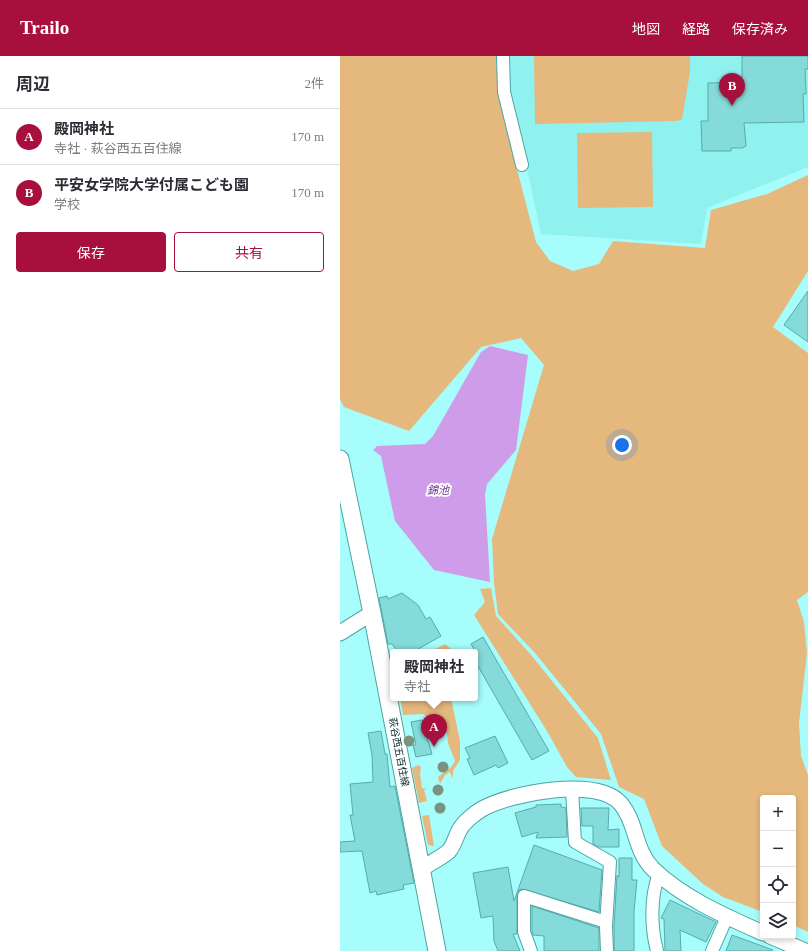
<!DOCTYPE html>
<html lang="ja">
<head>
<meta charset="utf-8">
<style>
	body { margin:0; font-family:"Times New Roman","Noto Sans JP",serif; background:#f2f2f3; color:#2b2b33 }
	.controls { position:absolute; right:12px; bottom:12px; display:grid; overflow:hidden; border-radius:4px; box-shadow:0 2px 6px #0003 }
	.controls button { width:36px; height:36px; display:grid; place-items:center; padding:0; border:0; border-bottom:1px solid #e1e1e2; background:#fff; color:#2b2b33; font:20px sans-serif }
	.you { position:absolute; left:282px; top:389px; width:14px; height:14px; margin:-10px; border:3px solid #fff; border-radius:50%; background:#1a73e8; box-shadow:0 0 0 6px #1a73e833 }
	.badge { display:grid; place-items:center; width:26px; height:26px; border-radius:50%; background:#a70f3c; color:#fff; font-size:13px; font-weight:700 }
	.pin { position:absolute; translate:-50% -33px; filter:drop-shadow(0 1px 2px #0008) }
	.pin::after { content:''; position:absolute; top:21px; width:14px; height:12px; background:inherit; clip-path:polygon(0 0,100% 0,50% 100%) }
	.popup { position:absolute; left:50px; top:593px; width:88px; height:52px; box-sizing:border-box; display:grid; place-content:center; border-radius:4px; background:#fff; filter:drop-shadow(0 1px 3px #0005); font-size:13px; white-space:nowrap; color:#7c7c81 }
	.popup b { font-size:15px; color:#2b2b33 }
	.popup::after { content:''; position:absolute; left:50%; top:100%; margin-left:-8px; border:8px solid transparent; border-top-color:#fff }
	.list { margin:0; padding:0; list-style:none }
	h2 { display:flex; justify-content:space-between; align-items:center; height:52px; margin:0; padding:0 16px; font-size:17px }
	h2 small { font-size:13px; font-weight:400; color:#7c7c81 }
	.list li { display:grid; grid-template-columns:26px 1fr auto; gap:12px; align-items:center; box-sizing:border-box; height:56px; padding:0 16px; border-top:1px solid #e1e1e2 }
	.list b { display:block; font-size:15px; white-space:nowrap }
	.list p { margin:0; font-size:13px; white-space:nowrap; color:#7c7c81 }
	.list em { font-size:13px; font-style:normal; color:#7c7c81 }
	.actions { display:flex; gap:8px; padding:12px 16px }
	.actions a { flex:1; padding:9px 0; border:1px solid #a70f3c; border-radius:4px; text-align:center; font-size:14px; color:#a70f3c }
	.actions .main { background:#a70f3c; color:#fff }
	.icon { flex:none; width:22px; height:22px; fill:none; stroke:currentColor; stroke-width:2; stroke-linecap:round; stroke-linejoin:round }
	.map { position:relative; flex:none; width:468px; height:895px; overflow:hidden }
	header { display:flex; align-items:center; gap:24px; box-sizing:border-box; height:56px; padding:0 20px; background:#a70f3c; color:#fff }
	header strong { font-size:19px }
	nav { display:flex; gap:22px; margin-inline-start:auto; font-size:14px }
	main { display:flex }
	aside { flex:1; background:#fff }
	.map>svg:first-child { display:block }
	.built { fill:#8ff2ef }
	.green { fill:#e5b87e }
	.water { fill:#ce9ce8 }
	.building { fill:#85dbd9; stroke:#55acab }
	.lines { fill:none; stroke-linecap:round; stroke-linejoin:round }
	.minor-casing { stroke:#4da5a3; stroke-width:14 }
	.tertiary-casing { stroke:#4da5a3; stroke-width:17 }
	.secondary-casing { stroke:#4da5a3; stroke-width:19 }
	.minor { stroke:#fff; stroke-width:12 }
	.tertiary { stroke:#fff; stroke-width:15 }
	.secondary { stroke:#fff; stroke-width:17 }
	.tree { fill:#799380 }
	.labels { text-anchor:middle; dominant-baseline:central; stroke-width:4; stroke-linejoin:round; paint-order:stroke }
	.street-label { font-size:10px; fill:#002625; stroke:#fff }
	.water-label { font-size:11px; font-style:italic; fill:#6f328a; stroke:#fff }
</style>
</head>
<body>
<header>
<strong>Trailo</strong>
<nav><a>地図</a><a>経路</a><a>保存済み</a></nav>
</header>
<main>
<aside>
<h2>周辺<small>2件</small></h2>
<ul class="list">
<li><span class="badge">A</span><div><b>殿岡神社</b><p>寺社 · 萩谷西五百住線</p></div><em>170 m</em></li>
<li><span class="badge">B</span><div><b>平安女学院大学付属こども園</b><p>学校</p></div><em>170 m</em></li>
</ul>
<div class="actions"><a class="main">保存</a><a>共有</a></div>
</aside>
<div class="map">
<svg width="468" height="895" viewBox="0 0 468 895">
	<rect width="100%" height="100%" fill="#a6fdfb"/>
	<path class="built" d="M 170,0 L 468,0 L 468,111 L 367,152 L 361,188 L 201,178 L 170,33 Z"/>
	<path class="green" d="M 0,0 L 156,0 L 158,36 L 164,63 L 196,186 L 210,205 L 233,215 L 259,208 L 273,185 L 365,192 L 371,154 L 427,138 L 468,119 L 468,215 L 433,271 L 468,297 L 468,536 L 457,544 L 464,566 L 467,597 L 459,667 L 461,700 L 468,719 L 468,876 L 453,869 L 453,742 L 423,742 L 423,856 L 383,841 L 363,828 L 322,790 L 304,743 L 279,731 L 261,678 L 195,597 L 158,558 L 154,527 L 152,483 L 204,309 L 181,282 L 141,291 L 69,375 L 4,351 L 0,343 Z
		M 194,0 L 350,0 L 350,16 L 342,63 L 337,65 L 195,68 Z
		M 312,76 L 313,151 L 238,152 L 237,77 Z
		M 151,532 L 156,560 L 192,600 L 258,682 L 271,724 L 236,721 L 227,711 L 207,675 L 134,559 L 145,546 L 140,533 Z
		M 105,588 L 111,593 L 111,596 L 90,596 Z
		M 60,642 L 111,642 L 120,685 L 120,704 L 113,715 L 113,723 L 110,716 L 105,719 L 100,728 L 98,721 L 112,710 L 115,705 L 108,687 L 107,677 L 104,675 L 91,679 L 88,664 L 84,658 L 63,659 Z
		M 78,709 L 81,711 L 80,718 L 82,732 L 87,733 L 84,734 L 87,745 L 79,747 L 72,712 Z
		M 89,759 L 94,790 L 88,789 L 82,760 Z"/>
	<path class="water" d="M 150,290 L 188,299 L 176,394 L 147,428 L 145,439 L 150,526 L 94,514 L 55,465 L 41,400 L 33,394 L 37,390 L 85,388 L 93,380 L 141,296 Z"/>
	<path class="building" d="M 402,0 L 468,0 L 468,13 L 465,13 L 466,38 L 463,38 L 464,66 L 404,67 L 406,90 L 402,92 L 391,92 L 391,95 L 362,95 L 361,65 L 368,65 L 368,27 L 402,26 Z
		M 468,235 L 468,286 L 444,269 Z
		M 62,537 L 78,549 L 86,563 L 90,561 L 101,580 L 73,596 L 58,596 L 52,588 L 48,588 L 39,542 L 47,540 L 48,543 Z
		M 143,581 L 209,695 L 192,704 L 135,605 L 135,595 L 131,588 Z
		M 82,664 L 92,698 L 76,701 L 73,689 L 76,689 L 71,666 Z
		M 41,675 L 45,698 L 47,698 L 50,731 L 55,730 L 74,827 L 63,829 L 64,833 L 37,839 L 36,835 L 30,837 L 22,795 L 0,796 L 0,786 L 15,785 L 10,759 L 13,759 L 10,728 L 33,726 L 32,699 L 28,677 Z
		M 155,680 L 168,707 L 158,712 L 156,709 L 134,719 L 127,703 L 130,702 L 125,692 Z
		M 221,748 L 221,751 L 226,752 L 227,781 L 196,782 L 198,776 L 182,781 L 175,757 L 196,751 L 196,749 Z
		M 241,752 L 269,752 L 268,774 L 279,773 L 279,791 L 259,791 L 253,788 L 253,770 L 242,770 Z
		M 194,789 L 262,814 L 259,856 L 182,833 L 179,834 L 177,840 L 177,878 L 173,878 L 180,895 L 158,895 L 154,885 L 153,860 L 141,862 L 133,817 L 168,811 L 174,845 Z
		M 279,802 L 292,802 L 292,824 L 297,824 L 294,855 L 294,895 L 274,895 L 274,870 L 277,819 L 279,821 Z
		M 330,844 L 376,866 L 366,886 L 340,874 L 341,895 L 325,895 L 324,863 L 321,862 Z
		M 192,850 L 259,872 L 259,895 L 204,895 L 204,880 L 193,879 L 192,875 Z
		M 392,879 L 433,894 L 432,895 L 386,895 Z"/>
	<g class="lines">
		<g class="minor-casing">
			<path id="minor" d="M 163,0 L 164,36 L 182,109
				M 232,734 L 235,786 L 270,806 L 266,870 L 267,895
				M 191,895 L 184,876 L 184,840 L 266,866
				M 317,895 C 311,872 310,841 319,818
				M 372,895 L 387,861"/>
		</g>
		<g class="tertiary-casing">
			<path id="tertiary" d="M 0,577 L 32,557
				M 81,813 C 90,807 101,802 109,795 C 114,789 116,780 120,773 C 124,766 135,757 142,753 C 170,737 258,720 281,748 C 297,767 294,794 313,813 C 343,842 385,860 423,877
				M 430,880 L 465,895"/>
		</g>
		<g class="secondary-casing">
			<path id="secondary" d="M 0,403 L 32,557 L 97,895"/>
		</g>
		<use href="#minor" class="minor"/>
		<use href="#tertiary" class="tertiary"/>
		<use href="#secondary" class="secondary"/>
	</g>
	<g class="tree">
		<circle cx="69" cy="685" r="5.5"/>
		<circle cx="103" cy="711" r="5.5"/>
		<circle cx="98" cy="734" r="5.5"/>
		<circle cx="100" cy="752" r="5.5"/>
	</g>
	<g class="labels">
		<g class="street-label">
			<text transform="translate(59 696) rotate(79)">萩谷西五百住線</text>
		</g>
		<g class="water-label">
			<text x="98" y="434">錦池</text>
		</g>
	</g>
</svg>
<div class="controls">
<button>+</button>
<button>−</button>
<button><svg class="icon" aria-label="locate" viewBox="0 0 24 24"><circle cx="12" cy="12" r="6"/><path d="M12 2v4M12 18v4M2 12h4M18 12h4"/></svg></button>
<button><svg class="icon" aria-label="layers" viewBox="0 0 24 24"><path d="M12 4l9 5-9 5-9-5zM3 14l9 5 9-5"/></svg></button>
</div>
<div class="you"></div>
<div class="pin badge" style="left:94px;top:691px">A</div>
<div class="popup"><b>殿岡神社</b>寺社</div>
<div class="pin badge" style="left:392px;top:50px">B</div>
</div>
</main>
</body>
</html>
